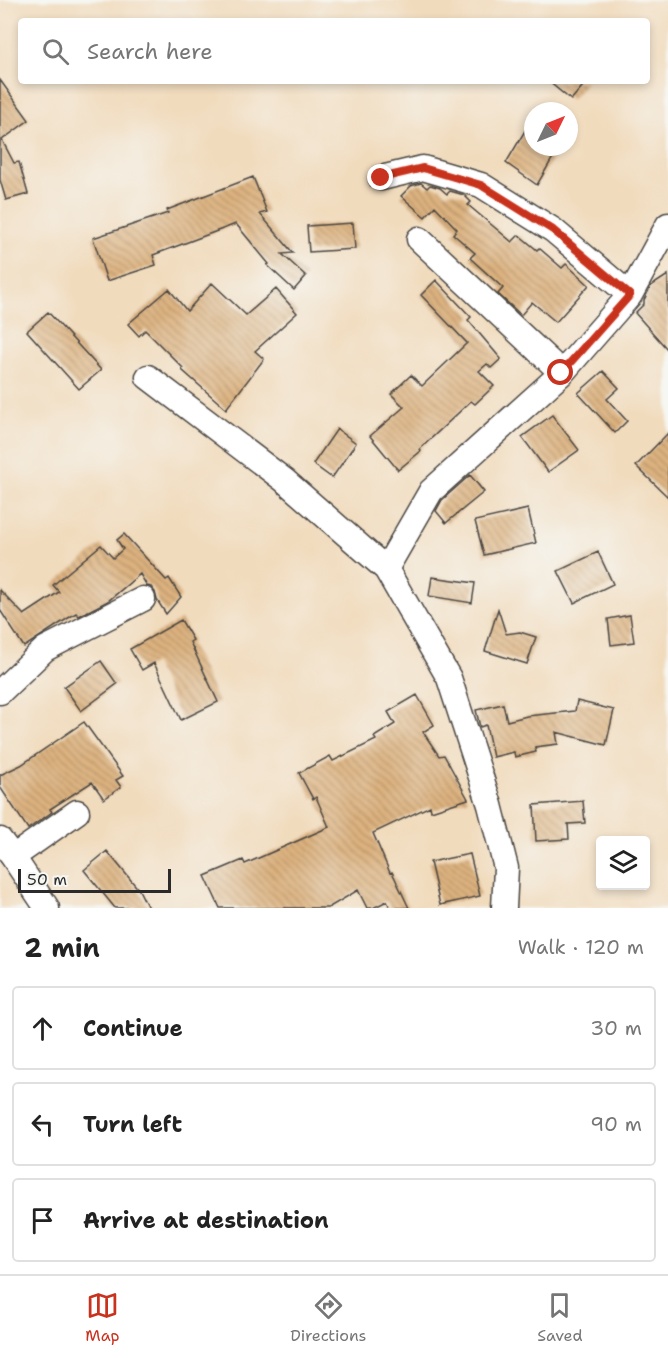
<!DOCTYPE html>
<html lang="en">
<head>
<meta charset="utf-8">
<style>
	body { margin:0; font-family:"Shantell Sans",sans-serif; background:#f2f2f2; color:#222 }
	.controls { position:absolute; right:18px; bottom:18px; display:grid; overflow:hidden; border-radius:6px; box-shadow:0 3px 9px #0003 }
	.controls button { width:54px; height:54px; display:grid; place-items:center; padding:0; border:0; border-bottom:2px solid #e0e0e0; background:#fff; color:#222; font:30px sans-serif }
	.compass { position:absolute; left:524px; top:102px; width:54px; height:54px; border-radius:50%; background:#fff; box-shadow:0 3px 9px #0003; rotate:47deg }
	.scale { position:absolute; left:18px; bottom:15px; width:153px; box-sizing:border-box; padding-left:6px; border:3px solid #2b2b2b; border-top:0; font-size:16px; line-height:21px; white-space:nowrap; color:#2b2b2b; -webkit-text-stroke:4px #f6f6f2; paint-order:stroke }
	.stop { position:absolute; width:18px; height:18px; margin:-14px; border:4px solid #c8321e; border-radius:50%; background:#fff }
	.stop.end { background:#c8321e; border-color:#fff; box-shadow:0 2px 6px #0008 }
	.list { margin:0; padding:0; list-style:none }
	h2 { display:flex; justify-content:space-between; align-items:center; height:78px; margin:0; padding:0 24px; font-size:26px }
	h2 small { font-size:20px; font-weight:400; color:#767676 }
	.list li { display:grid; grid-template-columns:39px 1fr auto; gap:18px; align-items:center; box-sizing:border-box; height:84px; margin:0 12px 12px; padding:0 12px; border:2px solid #e0e0e0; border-radius:6px }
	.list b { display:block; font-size:22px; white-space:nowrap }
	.list em { font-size:20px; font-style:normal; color:#767676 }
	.icon { flex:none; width:33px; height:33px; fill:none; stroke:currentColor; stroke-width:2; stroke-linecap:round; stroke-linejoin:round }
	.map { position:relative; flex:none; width:668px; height:908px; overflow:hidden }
	.search { position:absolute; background:#fff; box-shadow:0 3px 9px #0003; left:18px; right:18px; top:18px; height:66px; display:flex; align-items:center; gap:15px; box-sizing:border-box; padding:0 21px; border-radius:6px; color:#767676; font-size:22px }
	.sheet { height:366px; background:#fff }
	nav { display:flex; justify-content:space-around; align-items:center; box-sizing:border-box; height:84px; border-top:2px solid #e0e0e0; background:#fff; font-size:16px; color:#767676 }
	nav a { display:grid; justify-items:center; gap:3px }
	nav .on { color:#c8321e }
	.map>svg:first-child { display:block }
	.building { fill:url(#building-back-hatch) }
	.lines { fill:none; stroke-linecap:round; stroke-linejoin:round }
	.minor-casing { stroke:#494541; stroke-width:27 }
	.minor { stroke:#fff; stroke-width:24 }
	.route { stroke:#c8321e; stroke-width:8 }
</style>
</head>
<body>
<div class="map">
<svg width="668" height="908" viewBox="0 0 668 908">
	<defs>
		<pattern id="building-back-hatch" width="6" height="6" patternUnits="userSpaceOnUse" patternTransform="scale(1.5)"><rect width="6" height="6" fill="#ddb27f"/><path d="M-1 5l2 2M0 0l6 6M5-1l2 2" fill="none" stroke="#b39168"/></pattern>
	</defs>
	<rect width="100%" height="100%" fill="#f6f6f2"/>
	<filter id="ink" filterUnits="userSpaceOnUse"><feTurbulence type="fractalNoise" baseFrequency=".0167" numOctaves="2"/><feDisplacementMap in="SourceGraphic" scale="12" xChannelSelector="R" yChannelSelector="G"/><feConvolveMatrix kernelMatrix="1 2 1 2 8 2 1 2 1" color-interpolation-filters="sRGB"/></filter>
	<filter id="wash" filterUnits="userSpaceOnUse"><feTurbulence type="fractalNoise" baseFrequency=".008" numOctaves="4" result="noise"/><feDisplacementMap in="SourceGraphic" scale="24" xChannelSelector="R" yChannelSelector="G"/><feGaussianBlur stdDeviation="1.35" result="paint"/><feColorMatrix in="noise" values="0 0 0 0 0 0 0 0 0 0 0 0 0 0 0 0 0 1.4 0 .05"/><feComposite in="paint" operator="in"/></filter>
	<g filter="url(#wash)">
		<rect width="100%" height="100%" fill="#f1dbbd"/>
		<g id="blocks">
			<path class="building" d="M 0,80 L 29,120 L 2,140 L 14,163 L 19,162 L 28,194 L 6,200 L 0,180 Z
				M 548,81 L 587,81 L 571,100 Z
				M 533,117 L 533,147 L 559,147 L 537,185 L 506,163 Z
				M 253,177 L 267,212 L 260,214 L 293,253 L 282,254 L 306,276 L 294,290 L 267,265 L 269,264 L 236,224 L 153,255 L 156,265 L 107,281 L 93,238 L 168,213 L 167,210 Z
				M 421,183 L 427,188 L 430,185 L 440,188 L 447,194 L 450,191 L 464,195 L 471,202 L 468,205 L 512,242 L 519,235 L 537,250 L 539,248 L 562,268 L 566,264 L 589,285 L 556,322 L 532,302 L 521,315 L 498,294 L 503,288 L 470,258 L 475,253 L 453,234 L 457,229 L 435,206 L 425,217 L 401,196 L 411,186 Z
				M 353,223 L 355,249 L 309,252 L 307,226 Z
				M 668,275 L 668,350 L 635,313 L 644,304 L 644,300 L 651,286 Z
				M 436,280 L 471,317 L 468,320 L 501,359 L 491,368 L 487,364 L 479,371 L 494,386 L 475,404 L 471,401 L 420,449 L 421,451 L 398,470 L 370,436 L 404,407 L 391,394 L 411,375 L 422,386 L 467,343 L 421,295 Z
				M 212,283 L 246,315 L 276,289 L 297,313 L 255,351 L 264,359 L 226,409 L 182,370 L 183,368 L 145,330 L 139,336 L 128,324 L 169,289 L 187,311 Z
				M 48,312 L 101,370 L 79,389 L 27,331 Z
				M 603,371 L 619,388 L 607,399 L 627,421 L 615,433 L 578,393 Z
				M 552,415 L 579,450 L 548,472 L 522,437 Z
				M 337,429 L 356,443 L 332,478 L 313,464 Z
				M 668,433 L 668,497 L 636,466 Z
				M 470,475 L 484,492 L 446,523 L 436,511 L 442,500 Z
				M 528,509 L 536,543 L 484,555 L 475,521 Z
				M 124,534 L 166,580 L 169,578 L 181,597 L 166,614 L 157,600 L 155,592 L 151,587 L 147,586 L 140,574 L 108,601 L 79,616 L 76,613 L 24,647 L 0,610 L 0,590 L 24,615 L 59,592 L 53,585 L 101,545 L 113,558 L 123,549 L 117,540 Z
				M 598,552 L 613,584 L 574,603 L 558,571 Z
				M 432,577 L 475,583 L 472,603 L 429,596 Z
				M 498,609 L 506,634 L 520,632 L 536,637 L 527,664 L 485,651 Z
				M 630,615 L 634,642 L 611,645 L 608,619 Z
				M 181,620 L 193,640 L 190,642 L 218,702 L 181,720 L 154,663 L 142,670 L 130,649 Z
				M 101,661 L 117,684 L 81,711 L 64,687 Z
				M 417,695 L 434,725 L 423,732 L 439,756 L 444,755 L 468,799 L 431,811 L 430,806 L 373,833 L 390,873 L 392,872 L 409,908 L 390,908 L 387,901 L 373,908 L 367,908 L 358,890 L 328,908 L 220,908 L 205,876 L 243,860 L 245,864 L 329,827 L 316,797 L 313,799 L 299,773 L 330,756 L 333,761 L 376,740 L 374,737 L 395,724 L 388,712 Z
				M 577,701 L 614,710 L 606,745 L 556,732 L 558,744 L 535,747 L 536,752 L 515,757 L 514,752 L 493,757 L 486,725 L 480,727 L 476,710 L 503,704 L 507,721 L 527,716 L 575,711 Z
				M 84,722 L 123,776 L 116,780 L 121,787 L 104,799 L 92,782 L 50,809 L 52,812 L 28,829 L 0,787 L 0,775 L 21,765 Z
				M 583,801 L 585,823 L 568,824 L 569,839 L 536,841 L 534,805 Z
				M 107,851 L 139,890 L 148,908 L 115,908 L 84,870 Z
				M 470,854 L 480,896 L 440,905 L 430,862 Z"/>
		</g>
	</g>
	<g filter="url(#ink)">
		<use href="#blocks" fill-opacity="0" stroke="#494541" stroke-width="1.5"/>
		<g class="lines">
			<g class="minor-casing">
				<path id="minor" d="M 381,178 L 423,168 L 481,185 L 553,230 L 630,295
					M 419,239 L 562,373
					M 148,377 L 284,480 L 386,569 L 449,678 L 490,805 L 506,868 L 504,908
					M 386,569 L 431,491 L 562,373 L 630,295 L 668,225
					M 0,692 L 45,649 L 143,599
					M 0,840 L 13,857 L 47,908
					M 13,857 L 77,812"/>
			</g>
			<use href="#minor" class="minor"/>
		</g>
	</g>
	<g class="lines" filter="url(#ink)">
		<path class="route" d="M 381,178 L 423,168 L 481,185 L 553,230 L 630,295 L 561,373"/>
	</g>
</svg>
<div class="controls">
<button><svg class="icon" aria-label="layers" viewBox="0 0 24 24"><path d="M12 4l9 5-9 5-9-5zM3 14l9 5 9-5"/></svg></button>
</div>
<svg class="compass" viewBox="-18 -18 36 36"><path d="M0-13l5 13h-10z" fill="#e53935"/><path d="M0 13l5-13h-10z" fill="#767676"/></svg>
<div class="scale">50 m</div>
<div class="stop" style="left:561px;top:373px"></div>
<div class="stop end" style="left:381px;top:178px"></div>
<div class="search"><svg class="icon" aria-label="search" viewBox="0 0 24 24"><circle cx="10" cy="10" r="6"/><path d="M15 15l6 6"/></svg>Search here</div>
</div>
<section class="sheet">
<h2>2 min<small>Walk · 120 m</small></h2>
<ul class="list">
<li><svg class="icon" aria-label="ahead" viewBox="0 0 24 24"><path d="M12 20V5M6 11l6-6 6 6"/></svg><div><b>Continue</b></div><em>30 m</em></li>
<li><svg class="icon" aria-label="left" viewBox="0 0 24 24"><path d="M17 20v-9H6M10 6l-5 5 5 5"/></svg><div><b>Turn left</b></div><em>90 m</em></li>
<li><svg class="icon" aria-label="arrive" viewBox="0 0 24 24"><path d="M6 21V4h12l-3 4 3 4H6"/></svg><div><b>Arrive at destination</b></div></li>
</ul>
</section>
<nav>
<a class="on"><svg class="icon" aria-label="map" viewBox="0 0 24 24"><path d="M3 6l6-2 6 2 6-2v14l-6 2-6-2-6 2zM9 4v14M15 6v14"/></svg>Map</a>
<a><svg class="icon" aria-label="directions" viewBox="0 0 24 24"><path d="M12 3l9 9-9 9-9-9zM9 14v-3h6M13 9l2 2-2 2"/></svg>Directions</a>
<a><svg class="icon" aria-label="saved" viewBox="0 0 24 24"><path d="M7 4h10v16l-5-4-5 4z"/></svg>Saved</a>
</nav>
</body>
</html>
